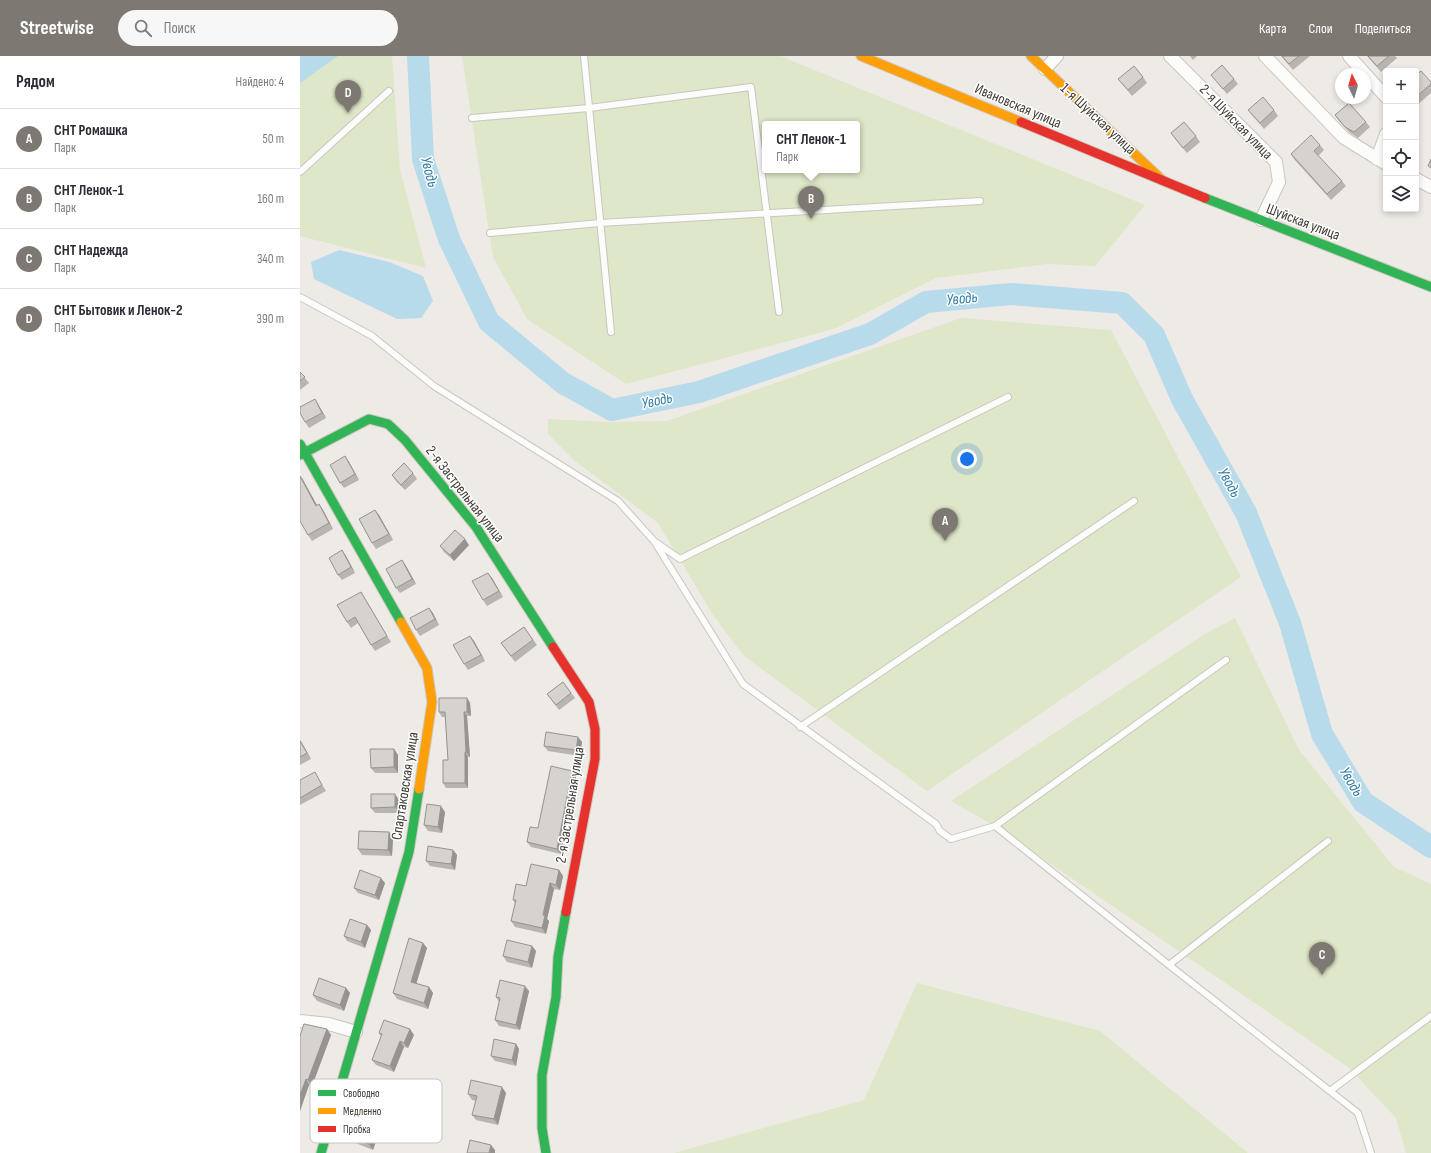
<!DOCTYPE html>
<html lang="ru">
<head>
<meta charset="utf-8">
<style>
	body { margin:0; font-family:"Sofia Sans Condensed",sans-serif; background:#f7f7f7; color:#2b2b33 }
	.controls { position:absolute; right:12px; top:12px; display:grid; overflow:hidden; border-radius:4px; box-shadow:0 2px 6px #0003 }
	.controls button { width:36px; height:36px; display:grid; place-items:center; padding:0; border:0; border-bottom:1px solid #e1e1e2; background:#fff; color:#2b2b33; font:20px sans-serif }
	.compass { position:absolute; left:1035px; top:12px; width:36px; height:36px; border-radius:50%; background:#fff; box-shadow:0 2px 6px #0003; rotate:355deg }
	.you { position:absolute; left:667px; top:403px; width:14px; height:14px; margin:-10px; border:3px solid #fff; border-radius:50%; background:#1a73e8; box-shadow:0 0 0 6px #1a73e833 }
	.badge { display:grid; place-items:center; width:26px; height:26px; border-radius:50%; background:#7e7872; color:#fff; font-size:13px; font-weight:700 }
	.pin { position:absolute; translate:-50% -33px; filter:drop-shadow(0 1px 2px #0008) }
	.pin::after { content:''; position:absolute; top:21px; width:14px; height:12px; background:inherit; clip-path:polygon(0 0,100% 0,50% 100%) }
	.popup { position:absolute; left:462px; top:65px; width:98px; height:52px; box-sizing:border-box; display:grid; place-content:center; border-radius:4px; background:#fff; filter:drop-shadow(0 1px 3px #0005); font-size:13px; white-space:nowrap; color:#7c7c81 }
	.popup b { font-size:15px; color:#2b2b33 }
	.popup::after { content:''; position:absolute; left:50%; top:100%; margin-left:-8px; border:8px solid transparent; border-top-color:#fff }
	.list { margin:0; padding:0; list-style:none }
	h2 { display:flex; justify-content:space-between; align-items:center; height:52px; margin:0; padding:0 16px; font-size:17px }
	h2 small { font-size:13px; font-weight:400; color:#7c7c81 }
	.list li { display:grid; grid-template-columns:26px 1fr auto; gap:12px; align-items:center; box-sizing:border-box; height:60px; padding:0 16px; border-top:1px solid #e1e1e2 }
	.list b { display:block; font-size:15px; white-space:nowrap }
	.list p { margin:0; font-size:13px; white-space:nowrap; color:#7c7c81 }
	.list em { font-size:13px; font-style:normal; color:#7c7c81 }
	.icon { flex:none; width:22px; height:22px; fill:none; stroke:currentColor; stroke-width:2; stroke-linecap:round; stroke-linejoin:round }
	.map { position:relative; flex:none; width:1131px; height:1097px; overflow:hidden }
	header { display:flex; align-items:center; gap:24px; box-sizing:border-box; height:56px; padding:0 20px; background:#7e7872; color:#fff }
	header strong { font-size:19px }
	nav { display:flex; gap:22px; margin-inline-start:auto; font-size:14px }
	.search { width:280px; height:36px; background:#f7f7f7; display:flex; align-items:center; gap:10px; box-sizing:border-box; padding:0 14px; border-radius:22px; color:#7c7c81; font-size:15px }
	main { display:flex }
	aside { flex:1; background:#fff }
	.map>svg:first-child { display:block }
	.green { fill:#dee7c7; fill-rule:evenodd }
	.water { fill:#b7dbeb }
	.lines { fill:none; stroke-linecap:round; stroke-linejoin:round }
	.river { stroke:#b7dbeb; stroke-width:22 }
	.lane-casing { stroke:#cac6c2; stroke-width:8 }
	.street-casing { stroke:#cac6c2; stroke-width:14 }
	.fast-casing { stroke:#ccc7bd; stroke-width:11 }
	.slow-casing { stroke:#ccc7bd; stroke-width:11 }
	.jam-casing { stroke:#ccc7bd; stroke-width:11 }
	.lane { stroke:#fcfcfb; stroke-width:6 }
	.street { stroke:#fcfcfb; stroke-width:12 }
	.fast { stroke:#30b455; stroke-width:9 }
	.slow { stroke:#ff9f0a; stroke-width:9 }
	.jam { stroke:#e5322d; stroke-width:9 }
	.wall { fill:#b8b5b0 }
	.shaded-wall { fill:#969390 }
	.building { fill:#d6d2cd; stroke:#969390 }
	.labels { text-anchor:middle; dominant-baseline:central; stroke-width:3; stroke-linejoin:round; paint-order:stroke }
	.street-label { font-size:15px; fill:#423b34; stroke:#fff }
	.water-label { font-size:16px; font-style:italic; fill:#307da1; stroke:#fff }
	.key { fill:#fff; stroke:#c6c4c2; stroke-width:1 }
	.key-label { font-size:11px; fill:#423b34 }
</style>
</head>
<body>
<header>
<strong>Streetwise</strong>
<div class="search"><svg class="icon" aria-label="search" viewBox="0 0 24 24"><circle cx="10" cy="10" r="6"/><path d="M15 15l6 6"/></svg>Поиск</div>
<nav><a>Карта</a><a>Слои</a><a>Поделиться</a></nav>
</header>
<main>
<aside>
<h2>Рядом<small>Найдено: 4</small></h2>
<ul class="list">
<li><span class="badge">A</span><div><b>СНТ Ромашка</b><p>Парк</p></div><em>50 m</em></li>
<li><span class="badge">B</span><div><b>СНТ Ленок-1</b><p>Парк</p></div><em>160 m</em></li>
<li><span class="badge">C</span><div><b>СНТ Надежда</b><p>Парк</p></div><em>340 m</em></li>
<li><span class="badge">D</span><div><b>СНТ Бытовик и Ленок-2</b><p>Парк</p></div><em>390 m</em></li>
</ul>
</aside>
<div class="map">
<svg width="1131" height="1097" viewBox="0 0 1131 1097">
	<rect width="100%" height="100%" fill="#eeeae6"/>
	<path class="green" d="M 0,0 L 92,0 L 100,114 L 126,212 L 0,180 Z
		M 162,0 L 480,0 L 845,149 L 795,210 L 747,208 L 636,222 L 534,273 L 326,328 L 227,263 L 193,201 ZM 465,68 L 557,68 L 557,114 L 465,114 Z
		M 661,262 L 811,274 L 941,521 L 627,735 L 444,600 L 413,559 L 358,467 L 275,405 L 248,378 L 248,363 L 307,366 L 367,365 Z
		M 935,562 L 999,694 L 1094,811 L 1131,828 L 1131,1097 L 1106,1097 L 1096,1062 L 1047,1010 L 695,770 L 651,745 L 905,578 Z
		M 617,927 L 800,975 L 948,1097 L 374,1097 L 564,1044 Z"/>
	<path class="water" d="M 0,0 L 38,0 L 0,27 Z
		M 39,194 L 89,206 L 123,220 L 133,245 L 121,262 L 97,263 L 14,223 L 11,206 Z"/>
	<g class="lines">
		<path class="river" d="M 118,0 L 123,103 L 149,183 L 189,266 L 263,327 L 312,354 L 399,336 L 570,278 L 626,246 L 711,238 L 822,247 L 854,279 L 882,343 L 946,457 L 990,567 L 1022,678 L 1063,746 L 1131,791"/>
		<g class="lane-casing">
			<path id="lane" d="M 284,0 L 311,276
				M 172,62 L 289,52 L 451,31 L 479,256
				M 0,116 L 89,35
				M 190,177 L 300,167 L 680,145
				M 0,241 L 72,280 L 134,330 L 318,445 L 354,485 L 380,503 L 708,341
				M 354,485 L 443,628 L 636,768 L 640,775 L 651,783 L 695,770 L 869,909 L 1058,1057 L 1071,1097
				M 500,671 L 834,445
				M 695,770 L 926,604
				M 869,909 L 1028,785
				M 1030,1035 L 1131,960"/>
		</g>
		<g class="street-casing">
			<path id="street" d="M 870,0 L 976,106 L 979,126 L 961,164
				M 965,0 L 1044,82 L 1086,108
				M 1049,0 L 1086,41
				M 745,13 L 757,0
				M 1077,103 L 1086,78
				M 1116,123 L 1131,131
				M 0,965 L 29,968 L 56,976"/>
		</g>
		<g class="fast-casing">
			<path id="fast" d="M 905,142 L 1131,231
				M 0,388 L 101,566
				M 0,399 L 69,363 L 88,368 L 105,384 L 176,471 L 253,591
				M 21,1097 L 109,796 L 119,733
				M 246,1097 L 242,1072 L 242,1019 L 256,941 L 258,901 L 266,856"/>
		</g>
		<g class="slow-casing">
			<path id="slow" d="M 561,0 L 721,66
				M 731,0 L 862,124
				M 101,566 L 127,612 L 132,646 L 119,733"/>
		</g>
		<g class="jam-casing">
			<path id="jam" d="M 721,66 L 905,142
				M 253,591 L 289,646 L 295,673 L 295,703 L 266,856"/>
		</g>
		<use href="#lane" class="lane"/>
		<use href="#street" class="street"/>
		<use href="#fast" class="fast"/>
		<use href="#slow" class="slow"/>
		<use href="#jam" class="jam"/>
	</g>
	<path class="wall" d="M 890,0 L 897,0 L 893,4 Z
		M 981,0 L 1010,0 L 993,14 Z
		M 1067,0 L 1095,0 L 1097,2 L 1081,16 Z
		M 911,19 L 934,23 L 938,28 L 927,38 Z
		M 1116,19 L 1131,26 L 1131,37 L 1116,50 Z
		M 843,21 L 847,27 L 832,40 L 818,23 Z
		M 948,54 L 974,54 L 978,60 L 964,73 L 952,59 Z
		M 1035,59 L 1066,66 L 1070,71 L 1058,82 L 1049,76 L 1039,65 Z
		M 871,77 L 896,80 L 900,86 L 887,97 L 875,83 Z
		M 1020,89 L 1024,94 L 1018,100 L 1042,125 L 1046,130 L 1031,144 L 994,103 L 991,98 Z
		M 0,316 L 9,327 L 0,334 Z
		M 18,348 L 26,362 L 9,372 L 5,366 Z
		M 45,400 L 49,406 L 59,424 L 44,432 L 40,427 Z
		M 113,417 L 117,423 L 105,434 L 96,425 L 92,419 Z
		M 2,422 L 17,449 L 19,448 L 23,454 L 33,473 L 12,485 L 8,479 Z
		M 79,459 L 93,484 L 76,493 L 72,487 Z
		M 169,489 L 154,505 L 144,496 L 140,490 Z
		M 42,494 L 46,500 L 55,517 L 42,524 L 38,519 Z
		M 102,504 L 106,510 L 116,528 L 100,537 L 96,532 Z
		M 192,522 L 203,541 L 187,550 L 183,544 Z
		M 61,536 L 91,586 L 75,595 L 71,589 L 58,567 L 51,572 L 47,566 Z
		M 129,552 L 139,569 L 120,580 L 116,574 Z
		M 224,571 L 237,589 L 215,606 L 201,587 Z
		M 174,585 L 185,605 L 168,614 L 164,608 Z
		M 263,626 L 275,642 L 259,654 L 247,638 Z
		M 167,642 L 170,647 L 171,660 L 167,660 L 170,701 L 168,701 L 168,732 L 146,732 L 143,727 L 148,704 L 145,661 L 142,661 L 139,656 Z
		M 278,681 L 282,686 L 280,700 L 248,695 L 244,690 Z
		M 0,684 L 11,703 L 0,709 Z
		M 94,693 L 98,699 L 98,717 L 75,717 L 71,712 Z
		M 272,715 L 276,721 L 261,798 L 231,791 L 227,786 L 238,772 Z
		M 18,722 L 26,735 L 0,749 L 0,724 Z
		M 99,744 L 99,757 L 75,757 L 71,752 Z
		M 145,756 L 142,777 L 128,775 L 124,769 Z
		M 89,776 L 93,782 L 92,800 L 62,799 L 58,793 Z
		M 153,794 L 157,799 L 155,814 L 130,810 L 126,805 Z
		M 259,814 L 263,820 L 260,834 L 254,833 L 247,863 L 249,865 L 246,878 L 215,871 L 211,865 L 215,847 L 213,844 L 226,830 Z
		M 85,827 L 79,844 L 58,837 L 54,832 Z
		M 67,869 L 71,874 L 65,892 L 47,885 L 44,880 Z
		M 123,887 L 127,892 L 116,928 L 129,931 L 133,937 L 128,953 L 97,943 L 93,937 Z
		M 232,890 L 236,895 L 232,912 L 207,906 L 203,900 Z
		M 46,932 L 50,937 L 44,955 L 17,945 L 13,939 Z
		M 229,935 L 220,974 L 199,970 L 195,964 L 199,946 L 196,941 Z
		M 27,973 L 31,979 L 12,1030 L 9,1029 L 0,1055 L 0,980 Z
		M 79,977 L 114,979 L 108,992 L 104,991 L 94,1016 L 76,1009 L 72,1004 L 81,981 Z
		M 216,988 L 219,993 L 216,1010 L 195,1005 L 191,1000 Z
		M 206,1037 L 198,1069 L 176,1064 L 172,1059 L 176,1045 L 172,1044 L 168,1038 Z
		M 61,1038 L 96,1041 L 91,1054 L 65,1044 Z
		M 78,1079 L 73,1094 L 53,1086 L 49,1081 Z"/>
	<path class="shaded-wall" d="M 15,343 L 18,348 L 26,362 L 22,357 Z
		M 45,400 L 49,406 L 59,424 L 55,418 Z
		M 0,420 L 2,422 L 20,455 L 16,450 Z
		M 19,448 L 23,454 L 33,473 L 29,467 Z
		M 75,454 L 79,459 L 93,484 L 89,478 Z
		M 165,483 L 169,489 L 154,505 L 150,499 Z
		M 42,494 L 46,500 L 55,517 L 51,511 Z
		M 102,504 L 106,510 L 116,528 L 112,523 Z
		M 188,517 L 192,522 L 203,541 L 199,535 Z
		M 129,552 L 133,557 L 139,569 L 135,563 Z
		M 170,580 L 174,585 L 185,605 L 181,599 Z
		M 167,642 L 170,647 L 171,660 L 167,656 Z
		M 164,656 L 167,660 L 170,701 L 166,696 Z
		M 278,681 L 282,686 L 280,700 L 276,694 Z
		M 0,684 L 2,687 L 11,703 L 7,697 Z
		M 94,693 L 98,699 L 98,717 L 94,711 Z
		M 165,696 L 168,701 L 168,732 L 165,727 Z
		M 272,715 L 276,721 L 261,798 L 257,793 Z
		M 95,738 L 99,744 L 99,757 L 95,751 Z
		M 141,750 L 145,756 L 142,777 L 138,771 Z
		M 89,776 L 93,782 L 92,800 L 88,794 Z
		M 153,794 L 157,799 L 155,814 L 151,808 Z
		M 259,814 L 263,820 L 260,834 L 256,829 Z
		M 81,822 L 85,827 L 79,844 L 75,839 Z
		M 250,827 L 254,833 L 247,863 L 249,865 L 246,878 L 242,872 L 243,859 Z
		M 67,869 L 71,874 L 65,892 L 61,886 Z
		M 123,887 L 127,892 L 115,932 L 111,926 Z
		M 232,890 L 236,895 L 232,912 L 228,906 Z
		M 225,930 L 229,935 L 220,974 L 216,969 Z
		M 129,931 L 133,937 L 128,953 L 124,947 Z
		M 46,932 L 50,937 L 44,955 L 40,949 Z
		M 27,973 L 31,979 L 12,1030 L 8,1024 Z
		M 110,973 L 114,979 L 108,992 L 104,987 Z
		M 100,985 L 104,991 L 94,1016 L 90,1010 Z
		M 216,988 L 219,993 L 216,1010 L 212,1004 Z
		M 6,1023 L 9,1029 L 0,1055 L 0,1039 Z
		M 202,1031 L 206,1037 L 198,1069 L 194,1063 Z
		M 92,1036 L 96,1041 L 91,1054 L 87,1048 Z
		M 75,1073 L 78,1079 L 73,1094 L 69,1088 Z
		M 191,1089 L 195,1094 L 195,1097 L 189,1097 Z"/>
	<path class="building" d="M 982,0 L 999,0 L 989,8 Z
		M 1068,0 L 1089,0 L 1077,10 Z
		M 922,9 L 934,23 L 923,33 L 911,19 Z
		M 834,10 L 843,21 L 828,34 L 818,23 Z
		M 1121,15 L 1131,26 L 1131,28 L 1116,41 L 1116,19 Z
		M 963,41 L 974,54 L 960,67 L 948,54 Z
		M 1049,47 L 1066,66 L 1054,76 L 1045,71 L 1035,59 Z
		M 884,66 L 896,80 L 883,92 L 871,77 Z
		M 1011,79 L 1020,89 L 1014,95 L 1042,125 L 1027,138 L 991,98 Z
		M 1131,103 L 1131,112 L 1128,110 Z
		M 0,316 L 5,321 L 0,325 Z
		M 15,343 L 22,357 L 5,366 L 0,357 L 0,351 Z
		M 45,400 L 55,418 L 40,427 L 30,409 Z
		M 104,407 L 113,417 L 101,429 L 92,419 Z
		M 0,420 L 16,450 L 19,448 L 29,467 L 8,479 L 0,465 Z
		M 75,454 L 89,478 L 72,487 L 59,463 Z
		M 155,474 L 165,483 L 150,499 L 140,490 Z
		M 42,494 L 51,511 L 38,519 L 29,502 Z
		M 102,504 L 112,523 L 96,532 L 86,513 Z
		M 188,517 L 199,535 L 183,544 L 172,525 Z
		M 61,536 L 87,580 L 71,589 L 55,561 L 47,566 L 37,549 Z
		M 129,552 L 135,563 L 116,574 L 110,562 Z
		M 224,571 L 233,584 L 211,600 L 201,587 Z
		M 170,580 L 181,599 L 164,608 L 153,589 Z
		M 263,626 L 271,637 L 256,649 L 247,638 Z
		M 139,642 L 167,642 L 167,656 L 164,656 L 166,696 L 165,696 L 165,727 L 143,727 L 143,704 L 148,704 L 145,656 L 139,656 Z
		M 246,676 L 278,681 L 276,694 L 244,690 Z
		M 0,685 L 7,697 L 0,701 Z
		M 70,693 L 94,693 L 94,711 L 71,712 Z
		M 251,710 L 272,715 L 257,793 L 227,786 L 230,771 L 238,772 Z
		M 15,716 L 22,729 L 0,742 L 0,724 Z
		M 71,738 L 95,738 L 95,751 L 71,752 Z
		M 127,748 L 141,750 L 138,771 L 124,769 Z
		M 59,775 L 89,776 L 88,794 L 58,793 Z
		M 128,790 L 153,794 L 151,808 L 126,805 Z
		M 231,808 L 259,814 L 256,829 L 250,827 L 243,859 L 245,860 L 242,872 L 211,865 L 216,844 L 213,844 L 216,828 L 226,830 Z
		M 60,814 L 81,822 L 75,839 L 54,832 Z
		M 50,863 L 67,869 L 61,886 L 44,880 Z
		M 109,882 L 123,887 L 111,926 L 129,931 L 124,947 L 93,937 Z
		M 207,884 L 232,890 L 228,906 L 203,900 Z
		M 19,922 L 46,932 L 40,949 L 13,939 Z
		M 200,924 L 225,930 L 216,969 L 195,964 L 200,942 L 196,941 Z
		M 84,964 L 110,973 L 104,987 L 100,985 L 90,1010 L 72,1004 L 82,978 L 79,977 Z
		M 4,968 L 27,973 L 8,1024 L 6,1023 L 0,1039 L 0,980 Z
		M 194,983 L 216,988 L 212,1004 L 191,1000 Z
		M 171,1024 L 202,1031 L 194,1063 L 172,1059 L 177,1040 L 168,1038 Z
		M 66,1026 L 92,1036 L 87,1048 L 61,1038 Z
		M 55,1065 L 75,1073 L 69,1088 L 49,1081 Z
		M 170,1084 L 191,1089 L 189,1097 L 167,1097 Z"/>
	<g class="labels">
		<g class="street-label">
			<text transform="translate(718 50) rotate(23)">Ивановская улица</text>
			<text transform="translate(798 63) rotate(43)">1-я Шуйская улица</text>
			<text transform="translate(936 66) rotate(46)">2-я Шуйская улица</text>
			<text transform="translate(1003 166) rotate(21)">Шуйская улица</text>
			<text transform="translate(165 438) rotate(52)">2-я Застрельная улица</text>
			<text transform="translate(105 730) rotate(-81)">Спартаковская улица</text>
			<text transform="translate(270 749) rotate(-81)">2-я Застрельная улица</text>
		</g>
		<g class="water-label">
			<text transform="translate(129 116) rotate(75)">Уводь</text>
			<text transform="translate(662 243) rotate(-6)">Уводь</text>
			<text transform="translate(357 345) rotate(-12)">Уводь</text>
			<text transform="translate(929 427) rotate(61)">Уводь</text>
			<text transform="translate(1051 726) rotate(59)">Уводь</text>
		</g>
	</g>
	<rect x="10" y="1023" width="132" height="64" rx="6" class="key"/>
	<rect x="18" y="1034" width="18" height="6" fill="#30b455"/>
	<rect x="18" y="1052" width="18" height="6" fill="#ff9f0a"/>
	<rect x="18" y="1070" width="18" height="6" fill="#e5322d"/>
	<g class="key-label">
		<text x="43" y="1041">Свободно</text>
		<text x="43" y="1059">Медленно</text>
		<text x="43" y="1077">Пробка</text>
	</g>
</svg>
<div class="controls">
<button>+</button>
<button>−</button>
<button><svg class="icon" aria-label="locate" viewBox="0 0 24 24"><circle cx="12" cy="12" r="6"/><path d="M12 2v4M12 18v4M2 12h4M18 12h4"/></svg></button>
<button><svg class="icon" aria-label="layers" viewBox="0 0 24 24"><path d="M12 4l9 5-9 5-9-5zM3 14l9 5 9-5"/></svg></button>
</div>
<svg class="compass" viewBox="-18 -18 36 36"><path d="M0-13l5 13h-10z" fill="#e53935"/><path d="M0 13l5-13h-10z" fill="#7c7c81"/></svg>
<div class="you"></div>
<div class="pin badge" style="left:645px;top:485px">A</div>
<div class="pin badge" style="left:511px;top:163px">B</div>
<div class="popup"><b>СНТ Ленок-1</b>Парк</div>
<div class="pin badge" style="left:1022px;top:919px">C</div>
<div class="pin badge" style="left:48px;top:57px">D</div>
</div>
</main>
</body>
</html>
